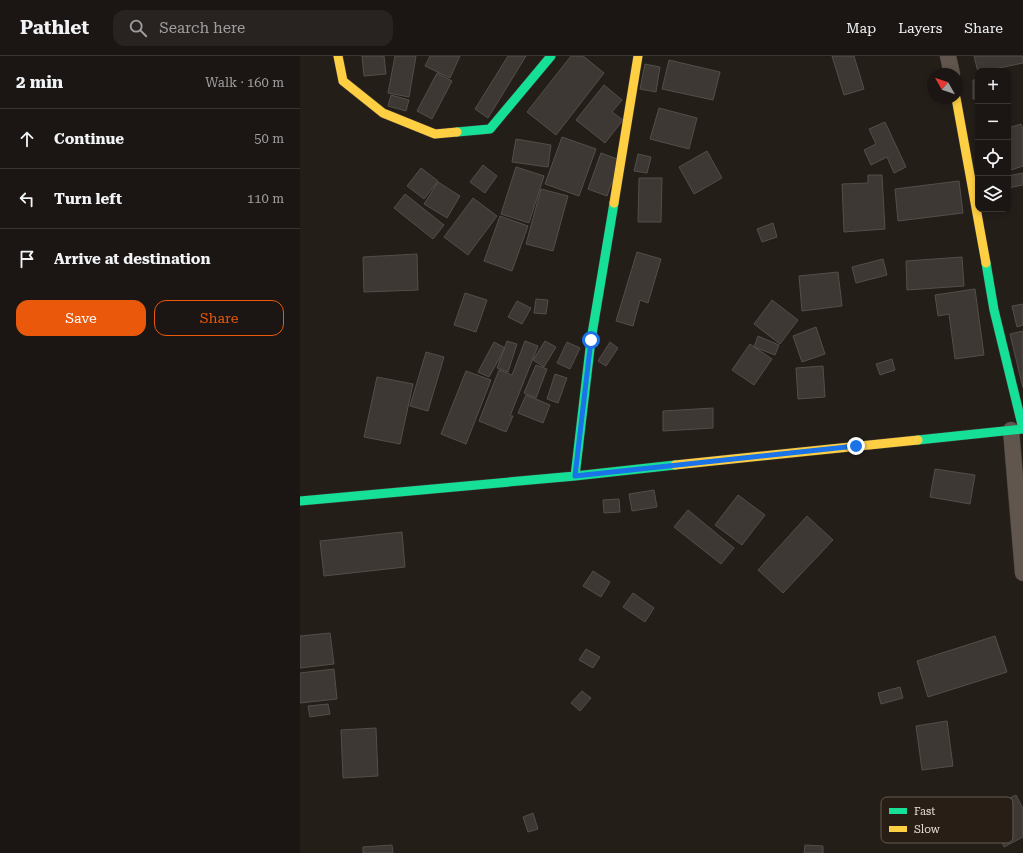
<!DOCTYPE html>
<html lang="en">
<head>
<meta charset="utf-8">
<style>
	body { margin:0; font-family:"Roboto Serif",serif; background:#282321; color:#f1f3f6 }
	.controls { position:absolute; right:12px; top:12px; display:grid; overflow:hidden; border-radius:8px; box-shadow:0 2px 6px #0003 }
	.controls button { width:36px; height:36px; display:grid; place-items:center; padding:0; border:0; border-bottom:1px solid #393533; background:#1b1613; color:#f1f3f6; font:20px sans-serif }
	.compass { position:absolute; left:627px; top:12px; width:36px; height:36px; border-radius:50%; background:#1b1613; box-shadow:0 2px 6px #0003; rotate:310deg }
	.stop { position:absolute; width:12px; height:12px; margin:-9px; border:3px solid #1a73e8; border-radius:50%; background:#fff }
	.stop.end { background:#1a73e8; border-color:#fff; box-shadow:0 1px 4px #0008 }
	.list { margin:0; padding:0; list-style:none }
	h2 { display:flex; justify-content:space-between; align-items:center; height:52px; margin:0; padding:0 16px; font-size:17px }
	h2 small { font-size:13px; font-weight:400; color:#a09fa0 }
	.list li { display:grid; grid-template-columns:26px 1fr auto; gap:12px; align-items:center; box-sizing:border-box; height:60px; padding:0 16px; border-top:1px solid #393533 }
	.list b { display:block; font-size:15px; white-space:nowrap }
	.list em { font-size:13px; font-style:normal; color:#a09fa0 }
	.actions { display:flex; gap:8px; padding:12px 16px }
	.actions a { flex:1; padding:9px 0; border:1px solid #ea580c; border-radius:12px; text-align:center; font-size:14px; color:#ea580c }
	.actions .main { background:#ea580c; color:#fff }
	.icon { flex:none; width:22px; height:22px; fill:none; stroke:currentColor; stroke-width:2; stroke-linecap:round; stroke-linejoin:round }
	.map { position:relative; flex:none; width:723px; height:797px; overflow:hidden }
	header { display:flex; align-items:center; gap:24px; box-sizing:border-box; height:56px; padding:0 20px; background:#1b1613; border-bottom:1px solid #393533 }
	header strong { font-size:19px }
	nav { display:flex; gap:22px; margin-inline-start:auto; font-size:14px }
	.search { width:280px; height:36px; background:#282321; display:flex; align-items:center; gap:10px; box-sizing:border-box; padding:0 14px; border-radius:12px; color:#a09fa0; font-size:15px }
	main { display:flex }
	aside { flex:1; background:#1b1613 }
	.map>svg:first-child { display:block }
	.building { fill:#3d3834; stroke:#544e4a }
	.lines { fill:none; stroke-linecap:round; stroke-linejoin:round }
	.street-casing { stroke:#3e3935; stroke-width:17 }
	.fast-casing { stroke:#3e3935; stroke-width:10 }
	.slow-casing { stroke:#3e3935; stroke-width:10 }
	.street { stroke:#61564d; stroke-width:16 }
	.fast { stroke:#16e098; stroke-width:9 }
	.slow { stroke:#ffcf43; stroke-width:9 }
	.route { stroke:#1a73e8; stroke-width:5 }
	.key { fill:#281e15; stroke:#615850; stroke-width:1 }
	.key-label { font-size:11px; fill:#e5ded8 }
</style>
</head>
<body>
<header>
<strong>Pathlet</strong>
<div class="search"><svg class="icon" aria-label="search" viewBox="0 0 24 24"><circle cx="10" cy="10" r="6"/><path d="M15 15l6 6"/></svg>Search here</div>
<nav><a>Map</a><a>Layers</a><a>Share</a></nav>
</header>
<main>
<aside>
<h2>2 min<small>Walk · 160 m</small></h2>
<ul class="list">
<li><svg class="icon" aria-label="ahead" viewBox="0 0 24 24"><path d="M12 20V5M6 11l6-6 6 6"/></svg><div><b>Continue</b></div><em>50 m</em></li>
<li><svg class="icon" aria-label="left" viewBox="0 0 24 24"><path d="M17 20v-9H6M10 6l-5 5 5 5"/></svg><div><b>Turn left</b></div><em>110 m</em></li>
<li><svg class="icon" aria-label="arrive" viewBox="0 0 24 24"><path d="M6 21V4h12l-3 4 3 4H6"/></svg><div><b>Arrive at destination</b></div></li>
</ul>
<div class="actions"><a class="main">Save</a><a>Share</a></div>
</aside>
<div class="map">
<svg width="723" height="797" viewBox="0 0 723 797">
	<rect width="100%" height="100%" fill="#241e19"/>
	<path class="building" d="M 62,0 L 84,0 L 86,18 L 64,20 Z
		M 95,0 L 116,0 L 109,41 L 88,37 Z
		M 130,0 L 160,0 L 150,22 L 125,10 Z
		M 208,0 L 226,0 L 188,62 L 175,53 Z
		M 271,0 L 283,0 L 304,17 L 256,79 L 227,56 Z
		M 532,0 L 554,0 L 564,33 L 544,39 Z
		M 674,0 L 723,0 L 723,7 L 685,15 L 678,15 L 678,16 Z
		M 369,4 L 420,16 L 413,44 L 362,33 Z
		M 345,8 L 360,11 L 356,36 L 340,33 Z
		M 137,17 L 152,25 L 132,63 L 117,55 Z
		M 673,24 L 678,24 L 678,43 L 673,43 Z
		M 304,29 L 322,44 L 312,56 L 323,64 L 305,87 L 276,64 Z
		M 91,39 L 109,44 L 106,55 L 88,50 Z
		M 359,52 L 397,62 L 389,93 L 350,83 Z
		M 585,66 L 606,111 L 594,117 L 587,101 L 571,109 L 564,94 L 576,88 L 569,73 Z
		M 721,68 L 723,73 L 723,110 L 708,115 L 708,72 Z
		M 262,81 L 296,93 L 279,140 L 245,128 Z
		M 216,83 L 251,89 L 248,111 L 212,106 Z
		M 407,95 L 422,122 L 394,138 L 379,111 Z
		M 301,97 L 320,104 L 307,140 L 288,133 Z
		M 338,98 L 351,101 L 347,117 L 334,115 Z
		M 183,109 L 197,120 L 185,137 L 170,126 Z
		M 216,111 L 244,120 L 229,167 L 201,158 Z
		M 121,112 L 138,125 L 124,143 L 107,130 Z
		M 723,117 L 723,129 L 708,132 L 708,120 Z
		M 568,119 L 582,119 L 585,173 L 544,176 L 542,128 L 568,127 Z
		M 339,122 L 362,122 L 361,166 L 338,166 Z
		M 659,125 L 663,157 L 598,165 L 595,133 Z
		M 138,126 L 160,140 L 147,162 L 124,148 Z
		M 241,133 L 268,140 L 253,195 L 226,188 Z
		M 105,138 L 144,169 L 133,183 L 94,152 Z
		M 173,142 L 197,160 L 168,199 L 144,181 Z
		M 200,160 L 228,170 L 212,215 L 184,205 Z
		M 473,167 L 477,181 L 462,186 L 457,173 Z
		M 337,196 L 361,203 L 348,247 L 340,244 L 333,270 L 316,265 Z
		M 117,198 L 118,234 L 64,236 L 63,201 Z
		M 662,201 L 664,230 L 607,234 L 606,205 Z
		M 583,203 L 587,219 L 556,227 L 552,211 Z
		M 538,216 L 542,250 L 502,255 L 499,220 Z
		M 675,233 L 684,299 L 655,303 L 649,258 L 638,260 L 635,239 Z
		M 165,237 L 187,244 L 176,276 L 154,269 Z
		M 236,243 L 248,244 L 246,258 L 234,257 Z
		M 472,244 L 498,264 L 480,288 L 454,268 Z
		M 217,245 L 231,252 L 222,268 L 208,261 Z
		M 723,248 L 723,269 L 717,271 L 712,250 Z
		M 516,271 L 525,298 L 502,306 L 493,280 Z
		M 723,275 L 723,332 L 710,278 Z
		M 458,280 L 479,289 L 475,299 L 454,291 Z
		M 207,285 L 217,288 L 208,316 L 197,312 Z
		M 225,285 L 238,290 L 210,360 L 213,360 L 206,376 L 179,365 L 199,314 L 212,319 Z
		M 245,285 L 256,291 L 244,311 L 233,304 Z
		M 194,286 L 205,292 L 189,321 L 178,316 Z
		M 267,286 L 280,292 L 270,313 L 257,307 Z
		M 310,286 L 318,292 L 306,310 L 298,305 Z
		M 450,288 L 472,303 L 454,329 L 432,314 Z
		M 126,296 L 144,301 L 128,355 L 110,350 Z
		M 592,303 L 595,314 L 580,319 L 576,308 Z
		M 236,309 L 247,313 L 236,342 L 224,337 Z
		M 523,310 L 525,341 L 498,343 L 496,312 Z
		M 166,315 L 191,324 L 166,388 L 141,378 Z
		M 255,318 L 267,322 L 258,347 L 247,343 Z
		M 77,321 L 113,328 L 100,388 L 64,381 Z
		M 226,339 L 250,349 L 243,367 L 218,357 Z
		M 413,352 L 413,372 L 363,375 L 363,355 Z
		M 635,413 L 675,419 L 670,448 L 630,441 Z
		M 354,434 L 357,451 L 332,455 L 329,438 Z
		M 438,439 L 465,459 L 442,489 L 415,469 Z
		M 319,443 L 320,456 L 304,457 L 303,444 Z
		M 388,454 L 434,492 L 421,508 L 374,471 Z
		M 507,460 L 533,484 L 483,537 L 458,514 Z
		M 102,476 L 105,511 L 24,520 L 20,485 Z
		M 293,515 L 310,526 L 301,541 L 283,530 Z
		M 333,537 L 354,552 L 345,566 L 323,551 Z
		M 30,577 L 34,608 L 0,612 L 0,580 Z
		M 695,580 L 707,616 L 628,641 L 617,605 Z
		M 286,593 L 300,601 L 293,612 L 279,604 Z
		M 34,613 L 37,643 L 0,647 L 0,617 Z
		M 600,631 L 603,642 L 581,648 L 578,637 Z
		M 282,635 L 291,642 L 280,655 L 271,647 Z
		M 28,648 L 30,658 L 10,661 L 8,650 Z
		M 647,665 L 653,710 L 622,714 L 616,670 Z
		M 76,672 L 78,720 L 43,722 L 41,674 Z
		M 716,739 L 723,753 L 723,781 L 704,791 L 685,754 Z
		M 233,757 L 238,773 L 228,776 L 223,761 Z
		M 92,789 L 93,797 L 63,797 L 63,791 Z
		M 505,789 L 523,790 L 523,797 L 504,797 Z"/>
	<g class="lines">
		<g class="street-casing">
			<path id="street" d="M 648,0 L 652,18
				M 711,374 L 723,517"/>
		</g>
		<g class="fast-casing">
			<path id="fast" d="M 157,76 L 190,73 L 251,0
				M 618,384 L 723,373 L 694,254 L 686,207
				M 275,420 L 291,284 L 314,147
				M 0,445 L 275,420 L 375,409"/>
		</g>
		<g class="slow-casing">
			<path id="slow" d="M 38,0 L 43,25 L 83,57 L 135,78 L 157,76
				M 656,42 L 686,207
				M 314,147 L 338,0
				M 375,409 L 618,384"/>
		</g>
		<use href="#street" class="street"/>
		<use href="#fast" class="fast"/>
		<use href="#slow" class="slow"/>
	</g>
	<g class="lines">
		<path class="route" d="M 291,284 L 275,420 L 556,390"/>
	</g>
	<rect x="581" y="741" width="132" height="46" rx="6" class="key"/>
	<rect x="589" y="752" width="18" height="6" fill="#16e098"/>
	<rect x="589" y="770" width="18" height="6" fill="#ffcf43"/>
	<g class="key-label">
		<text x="614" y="759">Fast</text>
		<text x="614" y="777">Slow</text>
	</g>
</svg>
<div class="controls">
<button>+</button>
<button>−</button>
<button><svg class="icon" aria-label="locate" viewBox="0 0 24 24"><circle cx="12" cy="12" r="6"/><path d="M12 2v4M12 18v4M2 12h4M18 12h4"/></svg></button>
<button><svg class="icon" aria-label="layers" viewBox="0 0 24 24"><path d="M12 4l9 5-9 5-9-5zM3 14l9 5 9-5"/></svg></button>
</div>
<svg class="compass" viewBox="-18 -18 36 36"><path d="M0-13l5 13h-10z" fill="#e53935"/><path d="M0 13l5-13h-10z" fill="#a09fa0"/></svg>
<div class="stop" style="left:291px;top:284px"></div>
<div class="stop end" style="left:556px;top:390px"></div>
</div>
</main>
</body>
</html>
